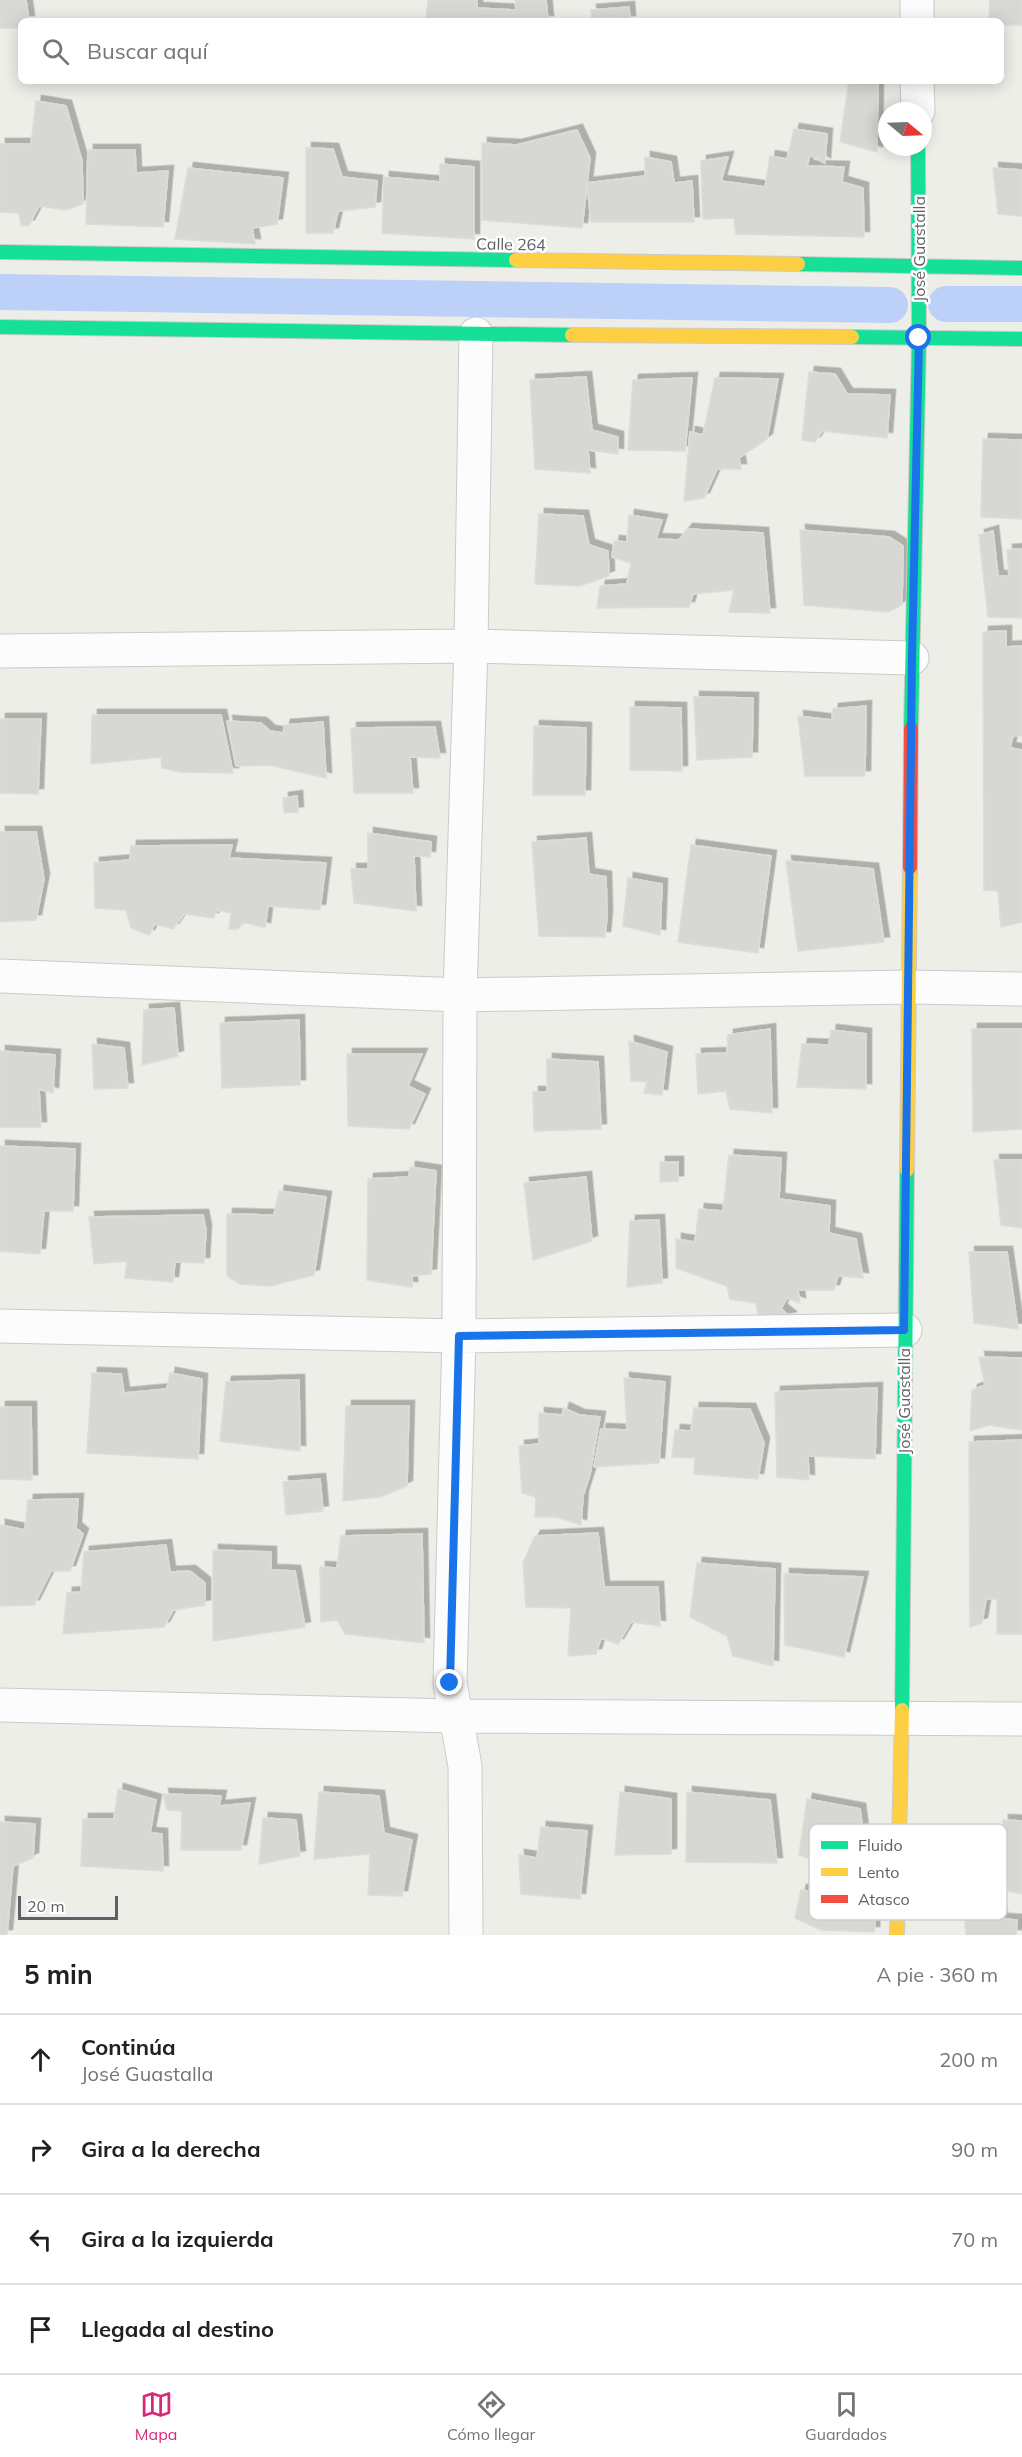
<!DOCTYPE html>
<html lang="es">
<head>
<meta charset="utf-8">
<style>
	body { margin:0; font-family:Mulish,sans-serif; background:#f6f6f6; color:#202124 }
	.compass { position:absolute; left:878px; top:102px; width:54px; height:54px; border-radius:50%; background:#fff; box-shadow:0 3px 15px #0003; rotate:109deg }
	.scale { position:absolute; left:18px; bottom:15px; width:100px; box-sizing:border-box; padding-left:6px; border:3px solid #5e6067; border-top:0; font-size:16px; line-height:21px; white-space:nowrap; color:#5e6067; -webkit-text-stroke:4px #fff; paint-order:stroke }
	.stop { position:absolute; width:18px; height:18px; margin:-14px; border:4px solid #1a73e8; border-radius:50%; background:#fff }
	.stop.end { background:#1a73e8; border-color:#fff; box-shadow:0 2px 6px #0008 }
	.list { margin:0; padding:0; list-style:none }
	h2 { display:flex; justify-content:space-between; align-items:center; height:78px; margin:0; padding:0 24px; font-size:26px }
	h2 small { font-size:20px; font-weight:400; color:#757577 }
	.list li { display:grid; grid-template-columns:39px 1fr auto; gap:18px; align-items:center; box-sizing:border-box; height:90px; padding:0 24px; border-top:2px solid #e0e0e0 }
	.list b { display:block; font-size:22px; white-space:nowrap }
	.list p { margin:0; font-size:20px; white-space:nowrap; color:#757577 }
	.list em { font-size:20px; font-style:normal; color:#757577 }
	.icon { flex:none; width:33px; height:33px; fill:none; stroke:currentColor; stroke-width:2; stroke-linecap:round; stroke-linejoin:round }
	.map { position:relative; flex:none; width:1022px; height:1935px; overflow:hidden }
	.search { position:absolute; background:#fff; box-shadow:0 3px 15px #0003; left:18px; right:18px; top:18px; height:66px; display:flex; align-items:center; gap:15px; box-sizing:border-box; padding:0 21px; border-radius:9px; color:#757577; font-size:22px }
	.sheet { height:438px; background:#fff }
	nav { display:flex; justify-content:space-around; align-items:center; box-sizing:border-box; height:84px; border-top:2px solid #e0e0e0; background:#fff; font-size:16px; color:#757577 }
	nav a { display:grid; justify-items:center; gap:3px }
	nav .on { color:#db2777 }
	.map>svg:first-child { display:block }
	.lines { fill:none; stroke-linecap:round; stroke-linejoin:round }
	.canal { stroke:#bdd1f8; stroke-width:36 }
	.building { fill:#d7d7d3; stroke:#ddddd8; stroke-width:1.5; filter:url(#shadow) }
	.street-casing { stroke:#cacbc9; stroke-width:35 }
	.fast-casing { stroke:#cbcbca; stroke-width:16 }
	.slow-casing { stroke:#cbcbca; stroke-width:16 }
	.jam-casing { stroke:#cbcbca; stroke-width:16 }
	.street { stroke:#fcfcfc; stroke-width:33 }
	.fast { stroke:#16e098; stroke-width:14 }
	.slow { stroke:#ffcf43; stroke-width:14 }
	.jam { stroke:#f24e42; stroke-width:14 }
	.route { stroke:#1a73e8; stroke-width:8 }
	.labels { text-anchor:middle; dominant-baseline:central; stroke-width:5; stroke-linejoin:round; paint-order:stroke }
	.street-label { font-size:16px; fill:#5e6067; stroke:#fff }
	.key { fill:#fff; stroke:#cfcfd1; stroke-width:1.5 }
	.key-label { font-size:16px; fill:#5e6067 }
</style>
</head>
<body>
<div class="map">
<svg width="1022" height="1935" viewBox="0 0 1022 1935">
	<defs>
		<filter id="shadow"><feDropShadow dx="5.5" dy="-5.5" stdDeviation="0" flood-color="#0004"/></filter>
	</defs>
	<rect width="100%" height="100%" fill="#eeeee8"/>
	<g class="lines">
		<path class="canal" d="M 0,292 L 890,305
			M 946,304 L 1022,304"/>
	</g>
	<path class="building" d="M 0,0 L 26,0 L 29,21 L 21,21 L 21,28 L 0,28 Z
		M 428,0 L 477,0 L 477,8 L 516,10 L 515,0 L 546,0 L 548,21 L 426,19 Z
		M 990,0 L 1022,0 L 1022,25 L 1001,25 L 1001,21 L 989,21 Z
		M 629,7 L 630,21 L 592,21 L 591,10 Z
		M 849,81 L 857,86 L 858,81 L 878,81 L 877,152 L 840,142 Z
		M 36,101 L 66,106 L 82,161 L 83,204 L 66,210 L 39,206 L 29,225 L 21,226 L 19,213 L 0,212 L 0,144 L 31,144 Z
		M 794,129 L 827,134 L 825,163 L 810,155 L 807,166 L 844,167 L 842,182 L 863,188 L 864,237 L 736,234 L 734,218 L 703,219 L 701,161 L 728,157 L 721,181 L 765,187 L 770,156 L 787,159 Z
		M 577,130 L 590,158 L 582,228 L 482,220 L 482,143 L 516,145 Z
		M 306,148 L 333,149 L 342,177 L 377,181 L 375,207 L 338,211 L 333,233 L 306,233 Z
		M 88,150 L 135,150 L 136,173 L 168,171 L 163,227 L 86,224 Z
		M 645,157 L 671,162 L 674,183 L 692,181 L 694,222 L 591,222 L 587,183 L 645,176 Z
		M 440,164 L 474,167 L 474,239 L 382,233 L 384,177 L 440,182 Z
		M 188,168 L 283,178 L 277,224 L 252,228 L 255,244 L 175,239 Z
		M 993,168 L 1022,170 L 1022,216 L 998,214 Z
		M 809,372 L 835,374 L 847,394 L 890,395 L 887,438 L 822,431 L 815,442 L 802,440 Z
		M 586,377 L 592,430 L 618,437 L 618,454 L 588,450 L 590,473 L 535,469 L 530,380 Z
		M 692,378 L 685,451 L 628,450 L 633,380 Z
		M 715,378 L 778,379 L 767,439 L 739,458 L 741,469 L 717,469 L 704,498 L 684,501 L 690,432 L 703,435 Z
		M 983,439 L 1022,440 L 1022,519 L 981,517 Z
		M 539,514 L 583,516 L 589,545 L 608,551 L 609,576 L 579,586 L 535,584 Z
		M 629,515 L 662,520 L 656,539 L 679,540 L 687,529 L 763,533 L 770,613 L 729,612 L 734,590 L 693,594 L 689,607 L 597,608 L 600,586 L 627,584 L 631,563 L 612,557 L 614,541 L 627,542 Z
		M 800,530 L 889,537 L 903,546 L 902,605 L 888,612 L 804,605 Z
		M 993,531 L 998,576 L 1009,576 L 1007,550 L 1022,549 L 1022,618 L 988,617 L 979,535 Z
		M 1006,631 L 1006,647 L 1022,646 L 1022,736 L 1013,736 L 1010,748 L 1022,750 L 1022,922 L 1001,927 L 998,891 L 984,890 L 983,632 Z
		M 694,697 L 753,698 L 752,757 L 697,760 Z
		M 866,706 L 865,776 L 805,776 L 798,716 L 832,720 L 833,709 Z
		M 630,707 L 681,708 L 682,771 L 630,770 Z
		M 92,715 L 221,715 L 233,773 L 180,772 L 162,768 L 161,757 L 91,764 Z
		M 0,719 L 41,719 L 38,794 L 0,793 Z
		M 227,721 L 261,723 L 270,731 L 283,733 L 285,725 L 323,722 L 326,778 L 269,765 L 236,766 Z
		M 534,726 L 586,728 L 585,795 L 533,795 Z
		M 435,727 L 440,758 L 410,757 L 413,793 L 354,793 L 351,728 Z
		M 297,796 L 298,812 L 284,813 L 283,798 Z
		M 0,832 L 36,832 L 44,879 L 36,920 L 0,922 Z
		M 368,833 L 431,842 L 430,857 L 414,856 L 416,911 L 354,903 L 351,869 L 368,869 Z
		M 586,838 L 589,874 L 606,877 L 607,916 L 605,937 L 539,936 L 532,842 Z
		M 232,845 L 229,858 L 326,863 L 320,910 L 268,906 L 265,928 L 244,922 L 238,929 L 229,929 L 231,913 L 217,910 L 213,918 L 184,914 L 173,929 L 155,924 L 149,935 L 131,928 L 126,910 L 95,908 L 94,863 L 130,860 L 131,846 Z
		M 691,845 L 771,856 L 758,953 L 678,942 Z
		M 786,861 L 873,869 L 884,942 L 798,951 Z
		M 628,878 L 662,884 L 660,935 L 623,926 Z
		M 174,1008 L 178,1056 L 142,1065 L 144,1010 Z
		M 299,1020 L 300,1085 L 222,1088 L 220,1023 Z
		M 770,1029 L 772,1113 L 730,1109 L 726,1091 L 698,1094 L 696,1054 L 727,1053 L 728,1035 Z
		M 972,1029 L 1022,1029 L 1022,1129 L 973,1132 Z
		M 831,1030 L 866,1034 L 866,1089 L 797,1087 L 802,1044 L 829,1045 Z
		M 629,1041 L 667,1052 L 662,1095 L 644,1093 L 647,1082 L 631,1081 Z
		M 92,1044 L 124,1048 L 128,1088 L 94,1089 Z
		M 0,1051 L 55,1055 L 53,1093 L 39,1089 L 41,1127 L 0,1127 Z
		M 347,1054 L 422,1054 L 408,1086 L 425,1094 L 409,1129 L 348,1126 Z
		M 547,1059 L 598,1062 L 601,1129 L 534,1131 L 533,1092 L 547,1092 Z
		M 0,1146 L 75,1149 L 73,1211 L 44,1211 L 40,1254 L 0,1251 Z
		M 729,1155 L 781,1158 L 779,1199 L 830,1206 L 829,1233 L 856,1239 L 863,1278 L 838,1276 L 834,1290 L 798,1290 L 800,1303 L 787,1298 L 781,1309 L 791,1317 L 759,1323 L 756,1303 L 730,1299 L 727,1286 L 676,1268 L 676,1239 L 695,1242 L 699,1209 L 723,1211 Z
		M 994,1160 L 1022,1160 L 1022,1228 L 1001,1225 Z
		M 660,1162 L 678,1162 L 678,1181 L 660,1182 Z
		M 410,1167 L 436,1171 L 431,1274 L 412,1276 L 412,1287 L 367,1280 L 368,1179 L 409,1177 Z
		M 586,1177 L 592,1241 L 533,1260 L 524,1183 Z
		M 279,1191 L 326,1197 L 314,1275 L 270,1286 L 240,1284 L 227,1276 L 227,1214 L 274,1215 Z
		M 203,1215 L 206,1230 L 204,1263 L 175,1262 L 173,1282 L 125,1278 L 127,1261 L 94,1264 L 89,1217 Z
		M 659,1220 L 662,1283 L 627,1287 L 630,1221 Z
		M 969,1252 L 1007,1252 L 1018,1329 L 974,1323 Z
		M 979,1357 L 1022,1358 L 1022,1430 L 989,1425 L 970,1431 L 972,1390 L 985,1385 Z
		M 92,1373 L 121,1374 L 124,1393 L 167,1389 L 170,1373 L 202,1379 L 198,1459 L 87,1453 Z
		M 624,1378 L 665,1382 L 659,1463 L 594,1467 L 601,1429 L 627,1430 Z
		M 299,1380 L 300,1451 L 220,1441 L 226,1382 Z
		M 877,1388 L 875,1459 L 808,1456 L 809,1480 L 777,1477 L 775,1392 Z
		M 346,1406 L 409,1406 L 407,1486 L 380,1497 L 343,1501 Z
		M 0,1407 L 31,1407 L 32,1480 L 0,1479 Z
		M 564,1408 L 579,1415 L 600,1417 L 590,1474 L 583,1496 L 581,1525 L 557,1517 L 535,1517 L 536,1497 L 522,1493 L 519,1446 L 539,1444 L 539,1413 L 562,1415 Z
		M 694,1408 L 750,1409 L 764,1443 L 758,1479 L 694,1474 L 695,1458 L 672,1457 L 675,1430 L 691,1431 Z
		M 1022,1440 L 1022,1634 L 997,1634 L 997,1599 L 986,1599 L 982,1623 L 970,1627 L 969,1442 Z
		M 320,1479 L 323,1511 L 286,1515 L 283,1482 Z
		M 78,1499 L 76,1528 L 83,1534 L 70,1571 L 51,1571 L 34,1605 L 0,1606 L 0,1525 L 25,1530 L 28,1500 Z
		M 598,1533 L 604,1587 L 658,1587 L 660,1626 L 631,1622 L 618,1644 L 601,1638 L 596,1654 L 568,1656 L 571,1608 L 526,1607 L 523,1563 L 535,1536 Z
		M 422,1534 L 424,1643 L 345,1634 L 337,1620 L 321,1622 L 320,1567 L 337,1568 L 341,1536 Z
		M 166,1545 L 170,1572 L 190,1571 L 205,1583 L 205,1605 L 173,1610 L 164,1627 L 63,1634 L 67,1593 L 81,1592 L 84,1552 Z
		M 213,1550 L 271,1552 L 271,1570 L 295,1571 L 305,1627 L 213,1641 Z
		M 697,1563 L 775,1569 L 773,1666 L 733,1656 L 727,1636 L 690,1617 Z
		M 784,1574 L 863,1577 L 844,1657 L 785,1645 Z
		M 118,1789 L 156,1800 L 150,1833 L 162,1834 L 163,1871 L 81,1866 L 83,1819 L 114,1819 Z
		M 319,1792 L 379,1796 L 384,1833 L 412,1840 L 402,1896 L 368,1895 L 370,1854 L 314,1859 Z
		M 620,1792 L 671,1799 L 671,1854 L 615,1855 Z
		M 687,1792 L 770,1800 L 777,1863 L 686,1862 Z
		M 163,1794 L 221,1796 L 219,1806 L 250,1803 L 241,1850 L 181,1850 L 182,1811 L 167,1810 Z
		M 807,1799 L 860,1809 L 863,1832 L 881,1832 L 874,1932 L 821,1930 L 795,1918 L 801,1890 L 831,1896 L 840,1870 L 799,1855 Z
		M 263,1818 L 296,1820 L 300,1856 L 259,1864 Z
		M 1003,1820 L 1022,1821 L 1022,1894 L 1007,1891 Z
		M 0,1822 L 35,1824 L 33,1858 L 13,1866 L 7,1935 L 0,1935 Z
		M 541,1827 L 587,1831 L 580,1899 L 521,1894 L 519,1855 L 537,1858 Z
		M 1000,1906 L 1002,1919 L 1017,1920 L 1016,1935 L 966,1935 L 964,1907 Z"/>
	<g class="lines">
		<g class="street-casing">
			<path id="street" d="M 917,0 L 917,21
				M 917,81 L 918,111
				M 0,651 L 471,646 L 912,658
				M 0,976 L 460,995 L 909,987 L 1022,989
				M 0,1326 L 459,1336 L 905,1330
				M 0,1705 L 455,1716 L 1022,1719
				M 466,1935 L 465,1766 L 450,1683 L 459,1336 L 460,995 L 471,646 L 476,334"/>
		</g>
		<g class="fast-casing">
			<path id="fast" d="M 0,252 L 516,260
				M 798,264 L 1022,268
				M 0,327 L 572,335
				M 852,337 L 1022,339
				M 911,729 L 919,338 L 918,147
				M 902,1710 L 907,1170"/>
		</g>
		<g class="slow-casing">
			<path id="slow" d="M 516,260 L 798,264
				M 572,335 L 852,337
				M 907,1170 L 910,867
				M 897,1935 L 902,1710"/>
		</g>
		<g class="jam-casing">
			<path id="jam" d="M 910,867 L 911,729"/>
		</g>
		<use href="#street" class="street"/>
		<use href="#fast" class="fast"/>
		<use href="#slow" class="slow"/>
		<use href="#jam" class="jam"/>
	</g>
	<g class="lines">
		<path class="route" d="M 450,1683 L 459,1336 L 904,1330 L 912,657 L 919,338"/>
	</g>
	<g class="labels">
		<g class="street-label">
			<text transform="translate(511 244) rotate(1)">Calle 264</text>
			<text transform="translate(919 249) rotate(-90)">José Guastalla</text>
			<text transform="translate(904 1401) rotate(-90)">José Guastalla</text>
		</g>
	</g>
	<rect x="809" y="1824" width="198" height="96" rx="9" class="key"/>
	<rect x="821" y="1841" width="27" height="8" fill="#16e098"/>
	<rect x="821" y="1868" width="27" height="8" fill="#ffcf43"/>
	<rect x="821" y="1895" width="27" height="8" fill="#f24e42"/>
	<g class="key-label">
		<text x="858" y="1851">Fluido</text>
		<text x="858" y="1878">Lento</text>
		<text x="858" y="1905">Atasco</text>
	</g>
</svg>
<svg class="compass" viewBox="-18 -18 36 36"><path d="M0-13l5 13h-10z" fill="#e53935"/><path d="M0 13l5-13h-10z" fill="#757577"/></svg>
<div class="scale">20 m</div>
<div class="stop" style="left:919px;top:338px"></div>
<div class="stop end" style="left:450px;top:1683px"></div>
<div class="search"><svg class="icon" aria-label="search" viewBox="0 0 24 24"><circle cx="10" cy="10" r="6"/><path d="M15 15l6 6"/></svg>Buscar aquí</div>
</div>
<section class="sheet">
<h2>5 min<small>A pie · 360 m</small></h2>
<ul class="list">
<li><svg class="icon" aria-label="ahead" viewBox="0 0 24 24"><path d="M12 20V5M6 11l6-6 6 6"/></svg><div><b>Continúa</b><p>José Guastalla</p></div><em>200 m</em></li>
<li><svg class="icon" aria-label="right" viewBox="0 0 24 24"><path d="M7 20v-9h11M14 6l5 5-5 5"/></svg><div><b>Gira a la derecha</b></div><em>90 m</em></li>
<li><svg class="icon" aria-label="left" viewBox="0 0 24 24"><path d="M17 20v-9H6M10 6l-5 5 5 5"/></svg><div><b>Gira a la izquierda</b></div><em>70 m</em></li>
<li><svg class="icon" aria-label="arrive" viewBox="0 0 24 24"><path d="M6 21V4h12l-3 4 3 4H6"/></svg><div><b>Llegada al destino</b></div></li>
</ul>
</section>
<nav>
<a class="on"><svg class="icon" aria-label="map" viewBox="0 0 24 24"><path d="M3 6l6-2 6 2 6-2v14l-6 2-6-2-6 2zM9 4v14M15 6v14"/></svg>Mapa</a>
<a><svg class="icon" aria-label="directions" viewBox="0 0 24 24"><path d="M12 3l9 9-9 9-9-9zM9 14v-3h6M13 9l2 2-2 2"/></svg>Cómo llegar</a>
<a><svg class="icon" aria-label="saved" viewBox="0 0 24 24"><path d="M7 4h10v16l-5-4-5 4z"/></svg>Guardados</a>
</nav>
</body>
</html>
